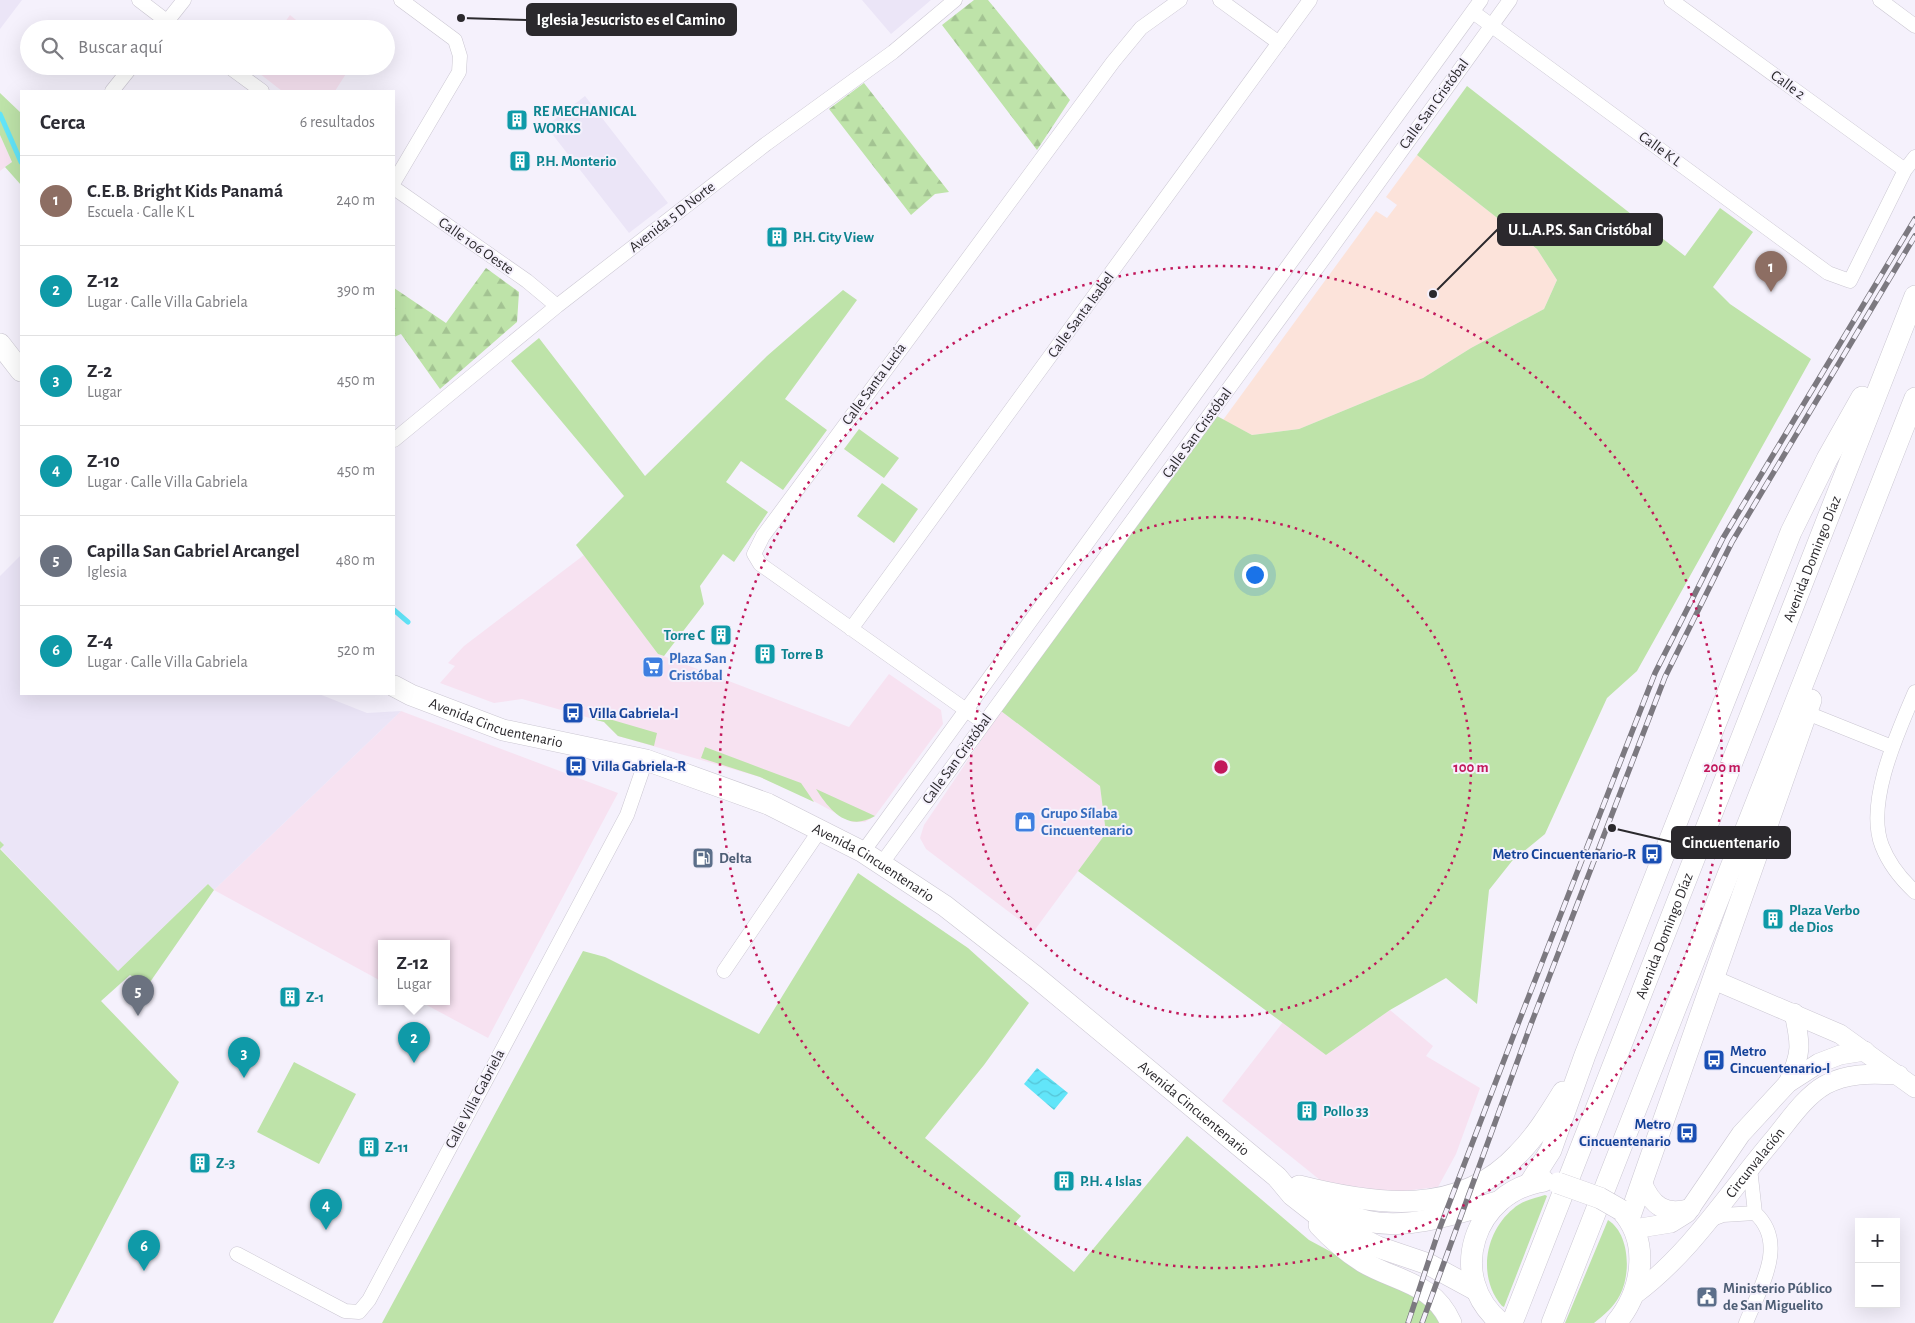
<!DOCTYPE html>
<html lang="es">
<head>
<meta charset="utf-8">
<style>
	body { margin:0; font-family:"Alegreya Sans",sans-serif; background:#f2f2f3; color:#2b2b33 }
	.controls { position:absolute; right:15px; bottom:15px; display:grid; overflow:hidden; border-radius:0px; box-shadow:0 5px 20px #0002 }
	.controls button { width:45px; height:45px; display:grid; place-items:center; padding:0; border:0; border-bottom:1px solid #e1e1e2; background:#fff; color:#2b2b33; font:25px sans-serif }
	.you { position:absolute; left:1254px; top:574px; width:18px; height:18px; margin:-12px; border:4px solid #fff; border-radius:50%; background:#1a73e8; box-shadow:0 0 0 8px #1a73e833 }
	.badge { display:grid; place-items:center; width:32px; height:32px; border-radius:50%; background:#952e10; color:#fff; font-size:16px; font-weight:700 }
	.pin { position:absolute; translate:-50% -41px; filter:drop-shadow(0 1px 2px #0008) }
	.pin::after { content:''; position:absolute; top:26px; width:18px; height:15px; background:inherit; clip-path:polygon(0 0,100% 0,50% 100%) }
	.popup { position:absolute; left:378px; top:940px; width:72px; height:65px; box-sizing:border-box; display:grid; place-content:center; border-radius:0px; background:#fff; filter:drop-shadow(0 1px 4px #0005); font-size:16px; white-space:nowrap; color:#7c7c81 }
	.popup b { font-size:19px; color:#2b2b33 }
	.popup::after { content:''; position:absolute; left:50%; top:100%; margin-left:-10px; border:10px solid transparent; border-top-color:#fff }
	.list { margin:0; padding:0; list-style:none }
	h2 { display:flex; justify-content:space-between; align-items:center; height:65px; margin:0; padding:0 20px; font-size:21px }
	h2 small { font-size:16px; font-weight:400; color:#7c7c81 }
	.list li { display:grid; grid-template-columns:32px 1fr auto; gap:15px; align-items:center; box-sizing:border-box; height:90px; padding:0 20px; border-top:1px solid #e1e1e2 }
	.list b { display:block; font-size:19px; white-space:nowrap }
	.list p { margin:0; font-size:16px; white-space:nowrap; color:#7c7c81 }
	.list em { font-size:16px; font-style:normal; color:#7c7c81 }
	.icon { flex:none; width:28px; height:28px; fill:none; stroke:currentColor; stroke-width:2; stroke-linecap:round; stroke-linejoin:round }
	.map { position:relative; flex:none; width:1915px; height:1323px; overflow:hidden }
	.search { position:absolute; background:#fff; box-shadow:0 5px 20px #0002; left:20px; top:20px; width:375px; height:55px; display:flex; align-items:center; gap:12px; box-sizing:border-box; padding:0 18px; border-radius:28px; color:#7c7c81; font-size:19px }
	.panel { position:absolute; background:#fff; box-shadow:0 5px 20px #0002; left:20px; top:90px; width:375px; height:605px; border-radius:0px }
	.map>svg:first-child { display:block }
	.commercial { fill:#f7e2f1 }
	.built { fill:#ebe5f7 }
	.medical { fill:#fce3da }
	.green { fill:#bee3a9 }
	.forest { fill:url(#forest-firs) }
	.water { fill:url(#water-waves) }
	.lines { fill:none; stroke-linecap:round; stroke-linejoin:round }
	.stream { stroke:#62e5f9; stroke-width:5 }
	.street-casing { stroke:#cbc7d2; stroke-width:15 }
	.secondary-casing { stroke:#cbc7d2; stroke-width:20 }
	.primary-casing { stroke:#cbc7d2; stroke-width:22 }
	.street { stroke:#fff; stroke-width:14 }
	.secondary { stroke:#fff; stroke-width:19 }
	.primary { stroke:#fff; stroke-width:21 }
	.rail-casing { stroke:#7c7980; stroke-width:5.5 }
	.rail { stroke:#f5f1fc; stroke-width:4; stroke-dasharray:11; stroke-linecap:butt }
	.primary-bridge-casing { stroke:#cbc7d2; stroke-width:22; stroke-linecap:butt }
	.primary-bridge { stroke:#fff; stroke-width:21 }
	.ring { fill:none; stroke:#c2185b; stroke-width:2.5; stroke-dasharray:2.5 5 }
	.labels { text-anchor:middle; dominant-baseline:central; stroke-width:4; stroke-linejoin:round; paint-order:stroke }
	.street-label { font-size:15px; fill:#2b292d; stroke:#f5f1fc }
	.culture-label { font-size:15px; font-weight:bold; fill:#0d838f; stroke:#f5f1fc; text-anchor:start }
	.shop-label { font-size:15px; font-weight:bold; fill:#366cbe; stroke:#f5f1fc; text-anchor:start }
	.transit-label { font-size:15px; font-weight:bold; fill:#164399; stroke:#f5f1fc; text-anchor:start }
	.service-label { font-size:15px; font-weight:bold; fill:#4e5e75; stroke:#f5f1fc; text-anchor:start }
	.centre { fill:#c2185b; stroke:#f5f1fc; stroke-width:2.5 }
	.ring-label { font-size:15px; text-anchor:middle; font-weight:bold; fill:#c2185b; stroke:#f5f1fc; stroke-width:4; stroke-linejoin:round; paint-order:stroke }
	.leader { fill:none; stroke:#2b292d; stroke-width:2 }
	.callout-dot { fill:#2b292d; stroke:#f5f1fc; stroke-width:2 }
	.callout { fill:#2b292d; stroke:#2b292d; stroke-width:2 }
	.callout-label { font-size:16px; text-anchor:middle; font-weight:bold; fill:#fff }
</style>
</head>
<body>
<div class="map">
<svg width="1915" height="1323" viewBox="0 0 1915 1323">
	<defs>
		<pattern id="forest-firs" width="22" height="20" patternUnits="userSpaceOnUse" patternTransform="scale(1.25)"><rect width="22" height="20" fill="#bee3a9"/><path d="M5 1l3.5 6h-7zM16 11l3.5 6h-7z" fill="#a3c392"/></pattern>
		<pattern id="water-waves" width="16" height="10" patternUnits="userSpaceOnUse" patternTransform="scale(1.25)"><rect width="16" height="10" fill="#62e5f9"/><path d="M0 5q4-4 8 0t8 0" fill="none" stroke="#55c4d6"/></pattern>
	</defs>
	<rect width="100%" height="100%" fill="#f5f1fc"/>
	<path class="commercial" d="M 290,15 L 307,29 L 280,29 Z
		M 351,66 L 335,91 L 282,91 L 251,67 Z
		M 0,135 L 12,162 L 0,171 Z
		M 584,555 L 658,654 L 849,727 L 889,674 L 941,710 L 943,724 L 875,816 L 865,822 L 852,822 L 808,798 L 760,777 L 618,736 L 604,722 L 522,699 L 494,703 L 440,683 L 455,666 L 448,663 L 464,646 Z
		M 401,711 L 618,793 L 488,1038 L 421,1002 L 446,1002 L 446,944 L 382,944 L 381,981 L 214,890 Z
		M 1001,711 L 1100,786 L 1106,833 L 1034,931 L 926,849 L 920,838 L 924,825 Z
		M 1390,1010 L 1433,1046 L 1426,1056 L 1480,1088 L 1456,1154 L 1438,1187 L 1395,1192 L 1341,1186 L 1320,1180 L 1222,1101 L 1283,1022 L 1326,1055 Z"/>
	<path class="built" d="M 0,0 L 22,0 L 0,29 Z
		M 862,0 L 931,0 L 891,34 Z
		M 585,96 L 668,203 L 629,233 L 546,126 Z
		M 21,555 L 21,694 L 319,694 L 367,713 L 401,711 L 214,890 L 208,884 L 118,971 L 0,848 L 3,845 L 0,841 L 0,576 Z"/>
	<path class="medical" d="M 1417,155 L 1537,249 L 1557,280 L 1544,309 L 1471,348 L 1423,378 L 1299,429 L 1252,435 L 1223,420 L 1376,211 L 1387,218 L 1397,205 L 1386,197 Z"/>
	<path class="green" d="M 1467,86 L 1685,256 L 1720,208 L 1753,232 L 1713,287 L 1730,304 L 1811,359 L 1637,671 L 1607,698 L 1545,834 L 1512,861 L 1489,890 L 1477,1004 L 1446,978 L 1390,1010 L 1326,1055 L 1078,871 L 1106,833 L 1100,786 L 1001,711 L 1217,416 L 1252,435 L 1299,429 L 1423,378 L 1471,348 L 1544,309 L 1557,280 L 1537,249 L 1417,155 Z
		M 0,93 L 21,113 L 21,185 L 5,167 L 12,162 L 0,135 Z
		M 843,290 L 857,300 L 785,399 L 827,430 L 783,490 L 741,461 L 726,482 L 768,512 L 734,562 L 723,554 L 700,586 L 704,604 L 664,656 L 658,654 L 576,545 L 624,496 L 511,361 L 539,338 L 645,476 L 767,356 Z
		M 859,429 L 899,458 L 884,478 L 844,449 Z
		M 882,483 L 918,509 L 894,543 L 857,516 Z
		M 592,714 L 657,733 L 654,746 L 618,736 L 604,722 L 592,719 Z
		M 705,747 L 801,783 L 814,802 L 760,777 L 701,758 Z
		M 816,789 L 875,816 C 848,832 830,811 816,789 Z
		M 0,841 L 4,845 L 0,849 L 118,971 L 208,884 L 214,890 L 148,985 L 130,975 L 101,1001 L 179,1082 L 53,1323 L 0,1323 Z
		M 858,873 L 968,948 L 1029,1003 L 984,1065 L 925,1138 L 1021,1216 L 1015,1223 L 1074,1272 L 1187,1136 L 1309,1240 L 1372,1274 L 1411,1289 L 1444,1323 L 382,1323 L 583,951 L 605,957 L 759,1034 Z
		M 294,1062 L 356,1094 L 319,1164 L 257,1132 Z
		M 1545,1195 L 1547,1196 L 1504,1307 L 1502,1306 C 1477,1277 1485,1232 1513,1209 C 1521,1201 1535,1198 1545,1195 Z
		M 1608,1220 C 1630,1234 1631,1274 1620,1295 C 1614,1307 1604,1315 1594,1323 L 1565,1323 Z"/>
	<path class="forest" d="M 974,0 L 988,0 L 1070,100 L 1037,150 L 942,25 Z
		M 864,83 L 949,192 L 935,194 L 911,215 L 829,109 Z
		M 486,268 L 519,292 L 517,322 L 440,389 L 401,334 L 394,337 L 394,288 L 446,323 Z"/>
	<path class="water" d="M 1037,1068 L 1068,1093 L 1054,1110 L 1024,1084 Z"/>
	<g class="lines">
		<path class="stream" d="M 0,114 L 21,162
			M 394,610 L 408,622"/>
		<g class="street-casing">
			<path id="street" d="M 139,0 L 177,29
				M 1220,0 L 1279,43
				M 1671,0 L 1905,170
				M 1880,0 L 1915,26
				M 1473,12 L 1828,273 L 1850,281 L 1905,170 L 1915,157
				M 161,29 L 184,0
				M 228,66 L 262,91
				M 112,91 L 132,66
				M 394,182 L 459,72 L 460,56 L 455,40 L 401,0
				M 394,188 L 527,281 L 557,306
				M 394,440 L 557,306 L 766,144 L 893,52 L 955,0
				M 851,629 L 1310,0
				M 1915,692 C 1898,732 1865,803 1882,846 C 1889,864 1901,879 1915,892
				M 1807,713 L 1892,747
				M 983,722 L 760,564 L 754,554 L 763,536 L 1113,62 L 1141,28 L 1180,0
				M 863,852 L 1481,0
				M 882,863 L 1327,254 L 1510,0
				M 724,971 L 820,830
				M 1710,1220 L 1723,1215 L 1755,1213
				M 237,1254 L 345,1311 L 359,1312 L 369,1300 L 627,815 L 646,760
				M 1746,1323 C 1759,1289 1789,1244 1755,1213 L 1750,1168"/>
		</g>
		<g class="secondary-casing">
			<g id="secondary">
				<path d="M 1714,980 L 1840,1034 L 1915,1088"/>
				<path d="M 1788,1083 C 1802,1053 1801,1045 1794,1013"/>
				<path d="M 1642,1182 C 1652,1206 1665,1216 1691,1208"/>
				<path d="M 1634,1229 L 1671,1223 L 1687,1213 L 1741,1134 L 1788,1083 L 1819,1063 L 1840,1055 L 1865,1051"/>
				<path id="s1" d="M 1634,1295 C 1691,1253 1728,1193 1773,1140 C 1788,1122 1804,1097 1825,1085 C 1849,1072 1873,1074 1899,1075"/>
			</g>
		</g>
		<g class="primary-casing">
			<g id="primary">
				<path d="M 0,344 L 21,371"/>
				<path id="s2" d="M 394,686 L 411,695 L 503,730 L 646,760 L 768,804 L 863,852 L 945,906 L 1036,977 L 1277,1177 L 1292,1195 L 1324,1220 L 1378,1247 L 1428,1264 L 1476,1290"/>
				<path d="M 1530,1183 L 1551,1150 L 1585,1055 L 1791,532 L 1827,459 L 1862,397"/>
				<path d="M 1299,1186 C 1374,1205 1459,1218 1518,1154 C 1536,1136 1550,1113 1563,1092"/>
				<path d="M 1317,1197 C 1326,1202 1335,1209 1344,1213 C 1391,1237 1450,1215 1497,1202"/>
				<path d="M 1629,1219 L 1811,700"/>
				<path d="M 1319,1225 C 1332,1239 1346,1251 1363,1262 C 1397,1282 1433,1282 1451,1323"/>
				<path d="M 1501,1323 C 1445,1277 1474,1191 1544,1181"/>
				<path id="s3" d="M 1512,1323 L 1915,296"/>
				<path d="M 1552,1323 L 1915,398"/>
				<path d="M 1616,1323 C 1642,1292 1651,1242 1621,1210"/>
			</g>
		</g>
		<use href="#street" class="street"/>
		<use href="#secondary" class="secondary"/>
		<use href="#primary" class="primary"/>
		<g class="rail-casing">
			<path id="rail" d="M 1408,1323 L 1439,1230 L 1516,1029 L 1655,673 L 1723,538 L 1915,219
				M 1422,1323 L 1531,1024 L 1665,677 L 1732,542 L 1915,236"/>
		</g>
		<use href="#rail" class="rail"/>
		<g class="primary-bridge-casing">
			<path id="primary-bridge" d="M 1558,1183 L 1600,1198 L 1621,1210"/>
		</g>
		<use href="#primary-bridge" class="primary-bridge"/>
	</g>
	<g class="ring">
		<circle cx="1221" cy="767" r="250"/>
		<circle cx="1221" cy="767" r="501"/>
	</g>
	<defs>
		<g id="building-square" transform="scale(1.125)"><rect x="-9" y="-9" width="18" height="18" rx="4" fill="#0f9aa8" stroke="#f5f1fc"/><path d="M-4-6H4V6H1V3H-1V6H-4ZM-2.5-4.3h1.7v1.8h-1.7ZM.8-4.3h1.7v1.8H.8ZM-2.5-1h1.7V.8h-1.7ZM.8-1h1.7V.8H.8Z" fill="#fff"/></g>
		<g id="supermarket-square" transform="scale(1.125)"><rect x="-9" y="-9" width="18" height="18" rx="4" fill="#3f7fe0" stroke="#f5f1fc"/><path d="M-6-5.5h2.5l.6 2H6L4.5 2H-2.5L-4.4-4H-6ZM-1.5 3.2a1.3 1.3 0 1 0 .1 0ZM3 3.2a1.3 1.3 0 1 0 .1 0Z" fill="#fff"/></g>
		<g id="bus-square" transform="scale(1.125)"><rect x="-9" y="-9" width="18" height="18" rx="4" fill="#1a4fb4" stroke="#f5f1fc"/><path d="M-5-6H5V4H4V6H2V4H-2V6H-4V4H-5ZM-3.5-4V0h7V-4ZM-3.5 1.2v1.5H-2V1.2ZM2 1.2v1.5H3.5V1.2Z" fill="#fff"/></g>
		<g id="shop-square" transform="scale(1.125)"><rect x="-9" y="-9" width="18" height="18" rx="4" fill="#3f7fe0" stroke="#f5f1fc"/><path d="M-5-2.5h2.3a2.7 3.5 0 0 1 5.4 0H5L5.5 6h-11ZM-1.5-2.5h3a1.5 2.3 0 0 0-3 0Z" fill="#fff"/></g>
		<g id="fuel-square" transform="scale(1.125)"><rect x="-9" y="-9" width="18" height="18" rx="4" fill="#5c6f8a" stroke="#f5f1fc"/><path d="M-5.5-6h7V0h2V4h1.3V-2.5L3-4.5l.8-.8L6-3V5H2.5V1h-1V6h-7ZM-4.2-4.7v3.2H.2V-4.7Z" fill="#fff"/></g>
		<g id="civic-square" transform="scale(1.125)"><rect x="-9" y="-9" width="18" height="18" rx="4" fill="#5c6f8a" stroke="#f5f1fc"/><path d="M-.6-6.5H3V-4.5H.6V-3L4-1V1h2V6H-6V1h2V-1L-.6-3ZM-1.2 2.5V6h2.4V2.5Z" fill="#fff"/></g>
	</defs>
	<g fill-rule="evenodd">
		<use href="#building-square" x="517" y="120"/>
		<use href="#building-square" x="520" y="161"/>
		<use href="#building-square" x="777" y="237"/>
		<use href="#building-square" x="721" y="635"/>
		<use href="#building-square" x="765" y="654"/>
		<use href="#supermarket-square" x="653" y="667"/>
		<use href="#bus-square" x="573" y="713"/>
		<use href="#bus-square" x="576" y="766"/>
		<use href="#shop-square" x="1025" y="822"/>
		<use href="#bus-square" x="1652" y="854"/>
		<use href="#fuel-square" x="703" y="858"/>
		<use href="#building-square" x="1773" y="919"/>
		<use href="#building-square" x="290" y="997"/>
		<use href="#bus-square" x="1714" y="1060"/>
		<use href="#building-square" x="1307" y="1111"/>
		<use href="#bus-square" x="1687" y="1133"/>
		<use href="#building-square" x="369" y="1147"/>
		<use href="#building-square" x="200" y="1163"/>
		<use href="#building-square" x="1064" y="1181"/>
		<use href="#civic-square" x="1707" y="1297"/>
	</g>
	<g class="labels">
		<g class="street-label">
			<text transform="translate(1788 85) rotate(36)">Calle 2</text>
			<text transform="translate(1434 104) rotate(-54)">Calle San Cristóbal</text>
			<text transform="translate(1660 149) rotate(36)">Calle K L</text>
			<text transform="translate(672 217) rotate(-38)">Avenida 5 D Norte</text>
			<text transform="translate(476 246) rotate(35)">Calle 106 Oeste</text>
			<text transform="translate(1081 315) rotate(-54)">Calle Santa Isabel</text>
			<text transform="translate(874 384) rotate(-54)">Calle Santa Lucía</text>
			<text transform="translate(1197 433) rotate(-54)">Calle San Cristóbal</text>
			<text stroke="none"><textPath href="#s3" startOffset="821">Avenida Domingo Díaz</textPath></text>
			<text stroke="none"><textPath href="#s2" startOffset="109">Avenida Cincuentenario</textPath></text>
			<text transform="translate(957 759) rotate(-54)">Calle San Cristóbal</text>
			<text stroke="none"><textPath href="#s2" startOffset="514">Avenida Cincuentenario</textPath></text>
			<text stroke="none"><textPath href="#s3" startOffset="416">Avenida Domingo Díaz</textPath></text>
			<text transform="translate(475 1099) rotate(-62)">Calle Villa Gabriela</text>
			<text stroke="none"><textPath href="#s2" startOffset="919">Avenida Cincuentenario</textPath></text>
			<text stroke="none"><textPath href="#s1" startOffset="180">Circunvalación</textPath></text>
		</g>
		<g class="culture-label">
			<text x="533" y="111">RE MECHANICAL<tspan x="533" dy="17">WORKS</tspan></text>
			<text x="536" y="161">P.H. Monterio</text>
			<text x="793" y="237">P.H. City View</text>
			<text x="705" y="635" text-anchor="end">Torre C</text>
			<text x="781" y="654">Torre B</text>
			<text x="1789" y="910">Plaza Verbo<tspan x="1789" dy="17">de Dios</tspan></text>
			<text x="306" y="997">Z-1</text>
			<text x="1323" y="1111">Pollo 33</text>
			<text x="385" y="1147">Z-11</text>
			<text x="216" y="1163">Z-3</text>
			<text x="1080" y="1181">P.H. 4 Islas</text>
		</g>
		<g class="shop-label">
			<text x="669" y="658">Plaza San<tspan x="669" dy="17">Cristóbal</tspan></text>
			<text x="1041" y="813">Grupo Sílaba<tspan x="1041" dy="17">Cincuentenario</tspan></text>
		</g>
		<g class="transit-label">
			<text x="589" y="713">Villa Gabriela-I</text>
			<text x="592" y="766">Villa Gabriela-R</text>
			<text x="1636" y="854" text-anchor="end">Metro Cincuentenario-R</text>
			<text x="1730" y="1051">Metro<tspan x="1730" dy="17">Cincuentenario-I</tspan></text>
			<text x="1671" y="1124" text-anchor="end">Metro<tspan x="1671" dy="17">Cincuentenario</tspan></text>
		</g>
		<g class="service-label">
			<text x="719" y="858">Delta</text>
			<text x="1723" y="1288">Ministerio Público<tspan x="1723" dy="17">de San Miguelito</tspan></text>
		</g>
	</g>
	<circle cx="1221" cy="767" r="8" class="centre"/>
	<g class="ring-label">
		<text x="1471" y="772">100 m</text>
		<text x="1722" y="772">200 m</text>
	</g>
	<path class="leader" d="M461 18L527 20M1433 294L1498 229M1612 828L1672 842"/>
	<g class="callout-dot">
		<circle cx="461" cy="18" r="5"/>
		<circle cx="1433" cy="294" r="5"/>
		<circle cx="1612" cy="828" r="5"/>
	</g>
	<g class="callout">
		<rect x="527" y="4" width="209" height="31" rx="5"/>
		<rect x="1498" y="214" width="164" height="31" rx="5"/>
		<rect x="1672" y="827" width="118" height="31" rx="5"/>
	</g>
	<g class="callout-label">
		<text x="631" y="25">Iglesia Jesucristo es el Camino</text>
		<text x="1580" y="235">U.L.A.P.S. San Cristóbal</text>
		<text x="1731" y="848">Cincuentenario</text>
	</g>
</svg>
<div class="controls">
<button>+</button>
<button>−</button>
</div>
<div class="you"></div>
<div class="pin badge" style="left:1771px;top:292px;background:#8d6e63">1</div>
<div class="pin badge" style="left:414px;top:1063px;background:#0f9aa8">2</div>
<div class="popup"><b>Z-12</b>Lugar</div>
<div class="pin badge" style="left:244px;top:1078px;background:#0f9aa8">3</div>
<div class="pin badge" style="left:326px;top:1230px;background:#0f9aa8">4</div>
<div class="pin badge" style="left:138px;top:1016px;background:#6b7280">5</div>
<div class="pin badge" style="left:144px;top:1271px;background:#0f9aa8">6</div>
<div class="search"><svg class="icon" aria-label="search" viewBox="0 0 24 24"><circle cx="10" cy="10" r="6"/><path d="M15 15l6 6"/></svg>Buscar aquí</div>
<section class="panel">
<h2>Cerca<small>6 resultados</small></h2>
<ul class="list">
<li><span class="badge" style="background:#8d6e63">1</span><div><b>C.E.B. Bright Kids Panamá</b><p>Escuela · Calle K L</p></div><em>240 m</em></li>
<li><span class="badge" style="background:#0f9aa8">2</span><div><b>Z-12</b><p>Lugar · Calle Villa Gabriela</p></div><em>390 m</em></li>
<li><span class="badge" style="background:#0f9aa8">3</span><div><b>Z-2</b><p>Lugar</p></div><em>450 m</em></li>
<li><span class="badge" style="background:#0f9aa8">4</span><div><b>Z-10</b><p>Lugar · Calle Villa Gabriela</p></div><em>450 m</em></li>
<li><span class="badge" style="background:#6b7280">5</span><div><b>Capilla San Gabriel Arcangel</b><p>Iglesia</p></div><em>480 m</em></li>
<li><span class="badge" style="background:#0f9aa8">6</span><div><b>Z-4</b><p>Lugar · Calle Villa Gabriela</p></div><em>520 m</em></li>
</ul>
</section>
</div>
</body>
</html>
